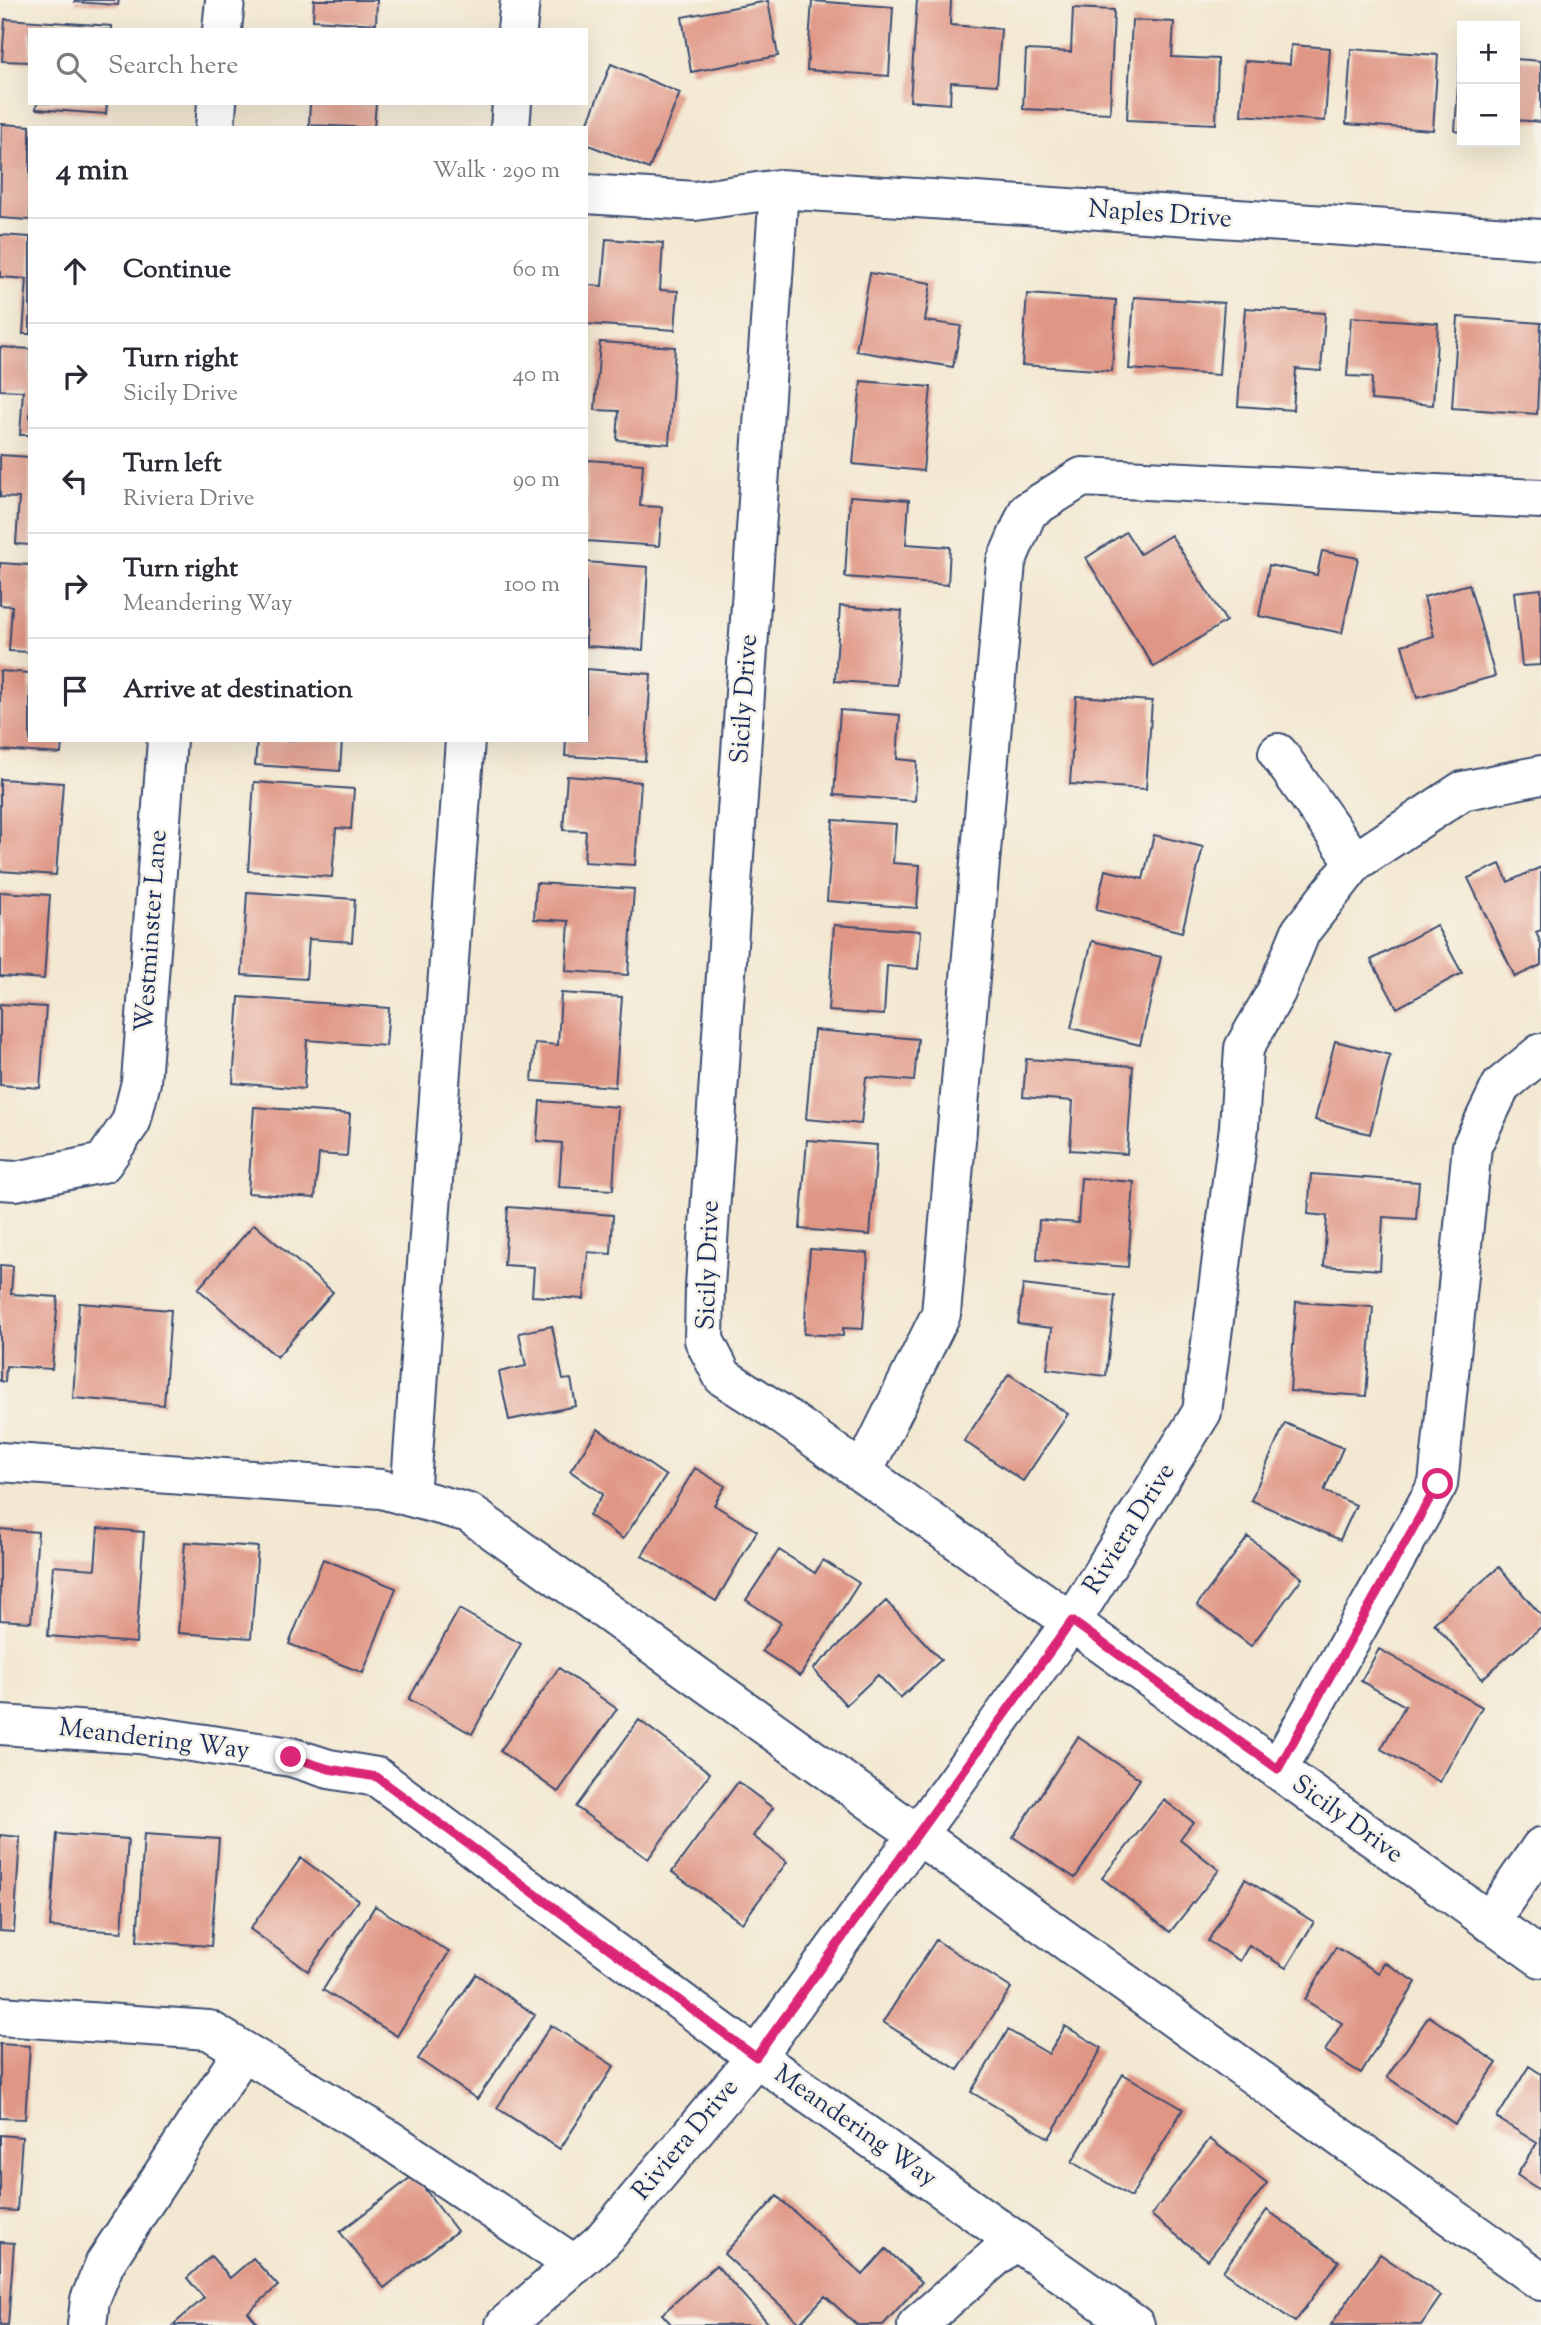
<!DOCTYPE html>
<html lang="en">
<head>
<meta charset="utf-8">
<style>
	body { margin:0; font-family:"Sorts Mill Goudy",serif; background:#f7f7f7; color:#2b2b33 }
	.controls { position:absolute; right:21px; top:21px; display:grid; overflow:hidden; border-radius:0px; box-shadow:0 7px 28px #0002 }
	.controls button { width:63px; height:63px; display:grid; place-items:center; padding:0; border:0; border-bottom:2px solid #e1e1e2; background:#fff; color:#2b2b33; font:35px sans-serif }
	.stop { position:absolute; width:21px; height:21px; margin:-16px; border:5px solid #db2777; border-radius:50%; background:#fff }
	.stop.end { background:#db2777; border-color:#fff; box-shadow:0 2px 7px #0008 }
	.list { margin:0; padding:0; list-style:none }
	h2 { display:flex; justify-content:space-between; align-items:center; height:91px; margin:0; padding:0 28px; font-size:30px }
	h2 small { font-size:23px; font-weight:400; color:#7c7c81 }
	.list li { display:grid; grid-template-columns:46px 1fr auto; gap:21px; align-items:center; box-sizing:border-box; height:105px; padding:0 28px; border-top:2px solid #e1e1e2 }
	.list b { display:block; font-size:26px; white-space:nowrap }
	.list p { margin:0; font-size:23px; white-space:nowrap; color:#7c7c81 }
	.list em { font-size:23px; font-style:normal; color:#7c7c81 }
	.icon { flex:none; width:38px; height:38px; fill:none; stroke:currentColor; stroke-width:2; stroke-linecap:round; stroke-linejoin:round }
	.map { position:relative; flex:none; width:1541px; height:2325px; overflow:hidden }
	.search { position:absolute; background:#fff; box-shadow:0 7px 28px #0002; left:28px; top:28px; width:560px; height:77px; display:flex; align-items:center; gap:18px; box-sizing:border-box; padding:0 24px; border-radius:0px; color:#7c7c81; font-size:26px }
	.panel { position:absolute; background:#fff; box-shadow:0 7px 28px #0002; left:28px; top:126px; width:560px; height:616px; border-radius:0px }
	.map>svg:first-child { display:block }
	.building { fill:#e09685 }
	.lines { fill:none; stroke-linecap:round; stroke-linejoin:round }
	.minor-casing { stroke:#3b4b6f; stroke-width:42 }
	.minor { stroke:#fff; stroke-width:38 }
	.route { stroke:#db2777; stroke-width:9 }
	.labels { text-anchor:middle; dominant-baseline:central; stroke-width:5; stroke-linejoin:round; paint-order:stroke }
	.street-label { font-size:26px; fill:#1b2f5e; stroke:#f7f3e8 }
</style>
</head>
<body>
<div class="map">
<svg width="1541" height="2325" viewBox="0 0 1541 2325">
	<rect width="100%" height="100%" fill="#f7f3e8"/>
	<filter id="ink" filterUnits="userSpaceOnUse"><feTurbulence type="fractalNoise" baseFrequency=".0143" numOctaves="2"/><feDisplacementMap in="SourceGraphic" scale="14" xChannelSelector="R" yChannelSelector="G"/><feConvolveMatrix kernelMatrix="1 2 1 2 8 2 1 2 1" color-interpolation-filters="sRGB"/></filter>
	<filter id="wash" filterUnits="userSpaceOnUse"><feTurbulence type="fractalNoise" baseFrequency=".00686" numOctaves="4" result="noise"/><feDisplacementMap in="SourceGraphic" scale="28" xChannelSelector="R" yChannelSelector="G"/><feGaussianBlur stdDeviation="1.57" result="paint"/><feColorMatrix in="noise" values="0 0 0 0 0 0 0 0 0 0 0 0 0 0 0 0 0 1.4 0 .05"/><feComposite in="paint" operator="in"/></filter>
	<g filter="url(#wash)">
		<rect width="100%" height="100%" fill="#f3e8d1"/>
		<g id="blocks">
			<path class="building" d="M 75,0 L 119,0 L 118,5 L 75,2 Z
				M 314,0 L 377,0 L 376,24 L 313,20 Z
				M 917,0 L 951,0 L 950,25 L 1001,29 L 997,85 L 951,82 L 950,104 L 910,101 Z
				M 768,1 L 778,56 L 691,72 L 682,17 Z
				M 812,1 L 893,7 L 889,76 L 807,70 Z
				M 1073,8 L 1114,10 L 1110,113 L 1023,109 L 1026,50 L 1071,52 Z
				M 5,19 L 112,26 L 112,30 L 30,30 L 30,62 L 2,61 Z
				M 1132,20 L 1174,22 L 1172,57 L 1218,59 L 1216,124 L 1127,120 Z
				M 1291,45 L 1330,48 L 1325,121 L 1241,115 L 1245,61 L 1290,64 Z
				M 1351,49 L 1438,55 L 1433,130 L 1346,124 Z
				M 1460,55 L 1462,55 L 1462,132 L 1455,131 Z
				M 1515,59 L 1541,61 L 1541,122 L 1515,120 Z
				M 611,64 L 680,93 L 649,169 L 586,144 L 586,127 Z
				M 37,103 L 107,103 L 106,114 L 36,109 Z
				M 310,103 L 376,103 L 374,128 L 309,125 Z
				M 2,124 L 30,126 L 30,220 L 0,218 Z
				M 0,235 L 30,237 L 30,334 L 23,334 L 27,279 L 0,277 Z
				M 606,239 L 663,243 L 660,290 L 678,291 L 675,330 L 586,324 L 586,285 L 602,286 Z
				M 870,273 L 931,283 L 925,321 L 961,326 L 953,367 L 856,351 Z
				M 1027,294 L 1116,300 L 1112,371 L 1022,365 Z
				M 1134,297 L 1224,303 L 1219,375 L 1129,369 Z
				M 1245,308 L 1325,313 L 1321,371 L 1296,369 L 1293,410 L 1238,406 Z
				M 1351,317 L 1438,323 L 1433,405 L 1371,400 L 1372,377 L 1347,376 Z
				M 1458,317 L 1541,323 L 1537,414 L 1452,408 Z
				M 600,342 L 675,347 L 669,444 L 617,440 L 619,411 L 595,410 Z
				M 0,347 L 30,349 L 30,435 L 20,435 L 23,391 L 0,390 Z
				M 861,381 L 931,387 L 923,471 L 853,464 Z
				M 0,455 L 30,457 L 30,545 L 16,544 L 19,498 L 0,497 Z
				M 587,460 L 643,464 L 640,506 L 662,507 L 659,546 L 586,541 Z
				M 850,496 L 909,500 L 906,544 L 950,547 L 948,585 L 845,577 Z
				M 1126,532 L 1140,554 L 1171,535 L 1226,621 L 1154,667 L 1086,558 Z
				M 1322,551 L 1358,558 L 1342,633 L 1259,616 L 1269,565 L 1317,575 Z
				M 586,562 L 648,567 L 643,650 L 586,646 Z
				M 0,563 L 30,565 L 30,652 L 9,651 L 12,606 L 0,605 Z
				M 1469,584 L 1495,676 L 1417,698 L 1402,645 L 1434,636 L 1424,597 Z
				M 1541,589 L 1541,665 L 1522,666 L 1514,592 Z
				M 840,606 L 902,611 L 897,685 L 835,681 Z
				M 586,669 L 651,674 L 645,761 L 565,756 L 566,740 L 586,740 Z
				M 0,671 L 30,673 L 30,740 L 62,740 L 61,754 L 0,750 Z
				M 1076,696 L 1152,701 L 1146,789 L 1070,784 Z
				M 840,710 L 900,715 L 897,759 L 917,761 L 915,801 L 834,795 Z
				M 257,740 L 342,740 L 340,771 L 255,765 Z
				M 567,776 L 641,782 L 635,865 L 584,862 L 586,831 L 563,830 Z
				M 0,779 L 63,783 L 56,875 L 0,871 Z
				M 254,782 L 354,789 L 351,829 L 336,828 L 332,877 L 248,871 Z
				M 833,820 L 896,824 L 893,863 L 920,865 L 917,908 L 827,901 Z
				M 1154,835 L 1203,847 L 1182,932 L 1096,910 L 1105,870 L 1143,879 Z
				M 1500,864 L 1508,882 L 1541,867 L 1541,930 L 1536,932 L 1541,944 L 1541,965 L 1515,977 L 1468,878 Z
				M 536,883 L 634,889 L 628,975 L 566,971 L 569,921 L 534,919 Z
				M 0,892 L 50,895 L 44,979 L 0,976 Z
				M 247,892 L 355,899 L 352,942 L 309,939 L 306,979 L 242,975 Z
				M 834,925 L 921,931 L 918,969 L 887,966 L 884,1015 L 828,1011 Z
				M 1436,925 L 1462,973 L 1397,1008 L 1371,960 Z
				M 1092,941 L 1161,957 L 1140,1045 L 1071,1028 Z
				M 561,993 L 622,997 L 615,1087 L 532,1081 L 535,1043 L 558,1045 Z
				M 239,997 L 389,1008 L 386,1046 L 307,1040 L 304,1089 L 233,1083 Z
				M 0,1004 L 46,1007 L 40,1088 L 0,1085 Z
				M 814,1030 L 918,1039 L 914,1081 L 866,1077 L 861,1124 L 806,1119 Z
				M 1335,1041 L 1390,1055 L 1370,1134 L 1315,1120 Z
				M 1026,1059 L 1133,1066 L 1127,1154 L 1070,1150 L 1073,1101 L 1023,1097 Z
				M 540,1101 L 618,1107 L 613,1190 L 559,1187 L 562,1143 L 537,1141 Z
				M 254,1107 L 350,1114 L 347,1156 L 319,1154 L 315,1198 L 248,1193 Z
				M 807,1140 L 877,1145 L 870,1235 L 800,1229 Z
				M 1311,1174 L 1419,1182 L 1416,1219 L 1383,1217 L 1380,1270 L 1324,1266 L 1327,1216 L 1308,1214 Z
				M 1081,1178 L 1134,1182 L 1128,1267 L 1037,1260 L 1039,1220 L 1078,1223 Z
				M 508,1207 L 613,1215 L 611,1254 L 588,1252 L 584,1299 L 532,1296 L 534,1267 L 504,1265 Z
				M 254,1224 L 333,1292 L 277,1357 L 198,1289 Z
				M 810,1249 L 868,1253 L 863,1329 L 843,1328 L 843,1336 L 804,1334 Z
				M 0,1265 L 13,1266 L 11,1294 L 58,1297 L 52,1369 L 6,1366 L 5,1382 L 0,1381 Z
				M 1023,1285 L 1115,1296 L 1106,1376 L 1047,1369 L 1052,1328 L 1018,1324 Z
				M 1296,1302 L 1373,1307 L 1366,1396 L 1290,1391 Z
				M 79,1303 L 171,1310 L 164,1405 L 73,1398 Z
				M 552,1326 L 563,1380 L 571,1379 L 576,1406 L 509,1420 L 499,1372 L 526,1366 L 519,1333 Z
				M 1009,1374 L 1068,1414 L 1023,1481 L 964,1441 Z
				M 1285,1423 L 1343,1448 L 1324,1491 L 1356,1505 L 1340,1540 L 1251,1500 Z
				M 598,1429 L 666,1476 L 623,1539 L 589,1515 L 603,1494 L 570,1471 Z
				M 695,1468 L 725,1486 L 714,1505 L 757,1531 L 716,1601 L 642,1556 Z
				M 98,1528 L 144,1532 L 136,1643 L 48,1636 L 53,1566 L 95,1569 Z
				M 0,1529 L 38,1532 L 31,1622 L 0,1620 Z
				M 1248,1537 L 1302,1578 L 1251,1646 L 1197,1605 Z
				M 185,1542 L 258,1547 L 251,1638 L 178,1633 Z
				M 779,1550 L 815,1573 L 823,1560 L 859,1583 L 800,1676 L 762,1651 L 781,1623 L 746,1600 Z
				M 323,1559 L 396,1588 L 363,1673 L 289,1644 Z
				M 1499,1567 L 1541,1615 L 1541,1627 L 1482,1679 L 1434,1623 Z
				M 886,1601 L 941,1660 L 900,1698 L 878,1675 L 846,1705 L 813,1669 Z
				M 459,1609 L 521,1644 L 472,1734 L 409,1699 Z
				M 1379,1649 L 1482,1707 L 1440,1782 L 1381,1749 L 1405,1706 L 1361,1681 Z
				M 559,1668 L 617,1709 L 558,1792 L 500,1751 Z
				M 639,1720 L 710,1773 L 648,1859 L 576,1807 Z
				M 1078,1737 L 1140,1779 L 1075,1878 L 1013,1837 Z
				M 738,1782 L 773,1808 L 753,1836 L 787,1862 L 742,1923 L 672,1872 Z
				M 1164,1800 L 1193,1822 L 1180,1839 L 1219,1870 L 1170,1932 L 1102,1878 Z
				M 57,1834 L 128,1839 L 122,1932 L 50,1927 Z
				M 144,1834 L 219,1839 L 211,1946 L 137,1941 Z
				M 0,1835 L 20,1837 L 14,1932 L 0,1931 Z
				M 301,1858 L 358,1900 L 308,1971 L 250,1929 Z
				M 1245,1879 L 1314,1922 L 1286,1968 L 1249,1945 L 1240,1961 L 1208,1941 Z
				M 375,1906 L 449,1952 L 397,2036 L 323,1990 Z
				M 936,1940 L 1011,1988 L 958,2070 L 883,2022 Z
				M 1336,1947 L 1379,1973 L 1384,1962 L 1416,1982 L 1361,2073 L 1325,2051 L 1342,2023 L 1305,2000 Z
				M 476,1974 L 535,2015 L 477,2099 L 418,2059 Z
				M 1429,2016 L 1497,2063 L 1455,2124 L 1387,2077 Z
				M 551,2025 L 614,2066 L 560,2149 L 497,2108 Z
				M 1065,2026 L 1102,2048 L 1049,2138 L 971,2092 L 1008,2030 L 1049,2054 Z
				M 0,2044 L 30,2046 L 25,2119 L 0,2118 Z
				M 1529,2066 L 1541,2074 L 1541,2191 L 1517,2175 L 1537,2143 L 1497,2118 Z
				M 1123,2074 L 1183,2109 L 1131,2197 L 1072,2162 Z
				M 0,2135 L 22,2137 L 17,2211 L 0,2210 Z
				M 1210,2139 L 1267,2183 L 1208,2260 L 1151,2215 Z
				M 414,2175 L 457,2231 L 384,2288 L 340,2232 Z
				M 777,2196 L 863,2275 L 886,2249 L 922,2282 L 883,2325 L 857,2325 L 825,2296 L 800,2323 L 724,2254 Z
				M 1267,2210 L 1339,2261 L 1295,2322 L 1223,2271 Z
				M 0,2242 L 14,2243 L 8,2325 L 0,2325 Z
				M 1380,2254 L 1441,2296 L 1421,2325 L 1331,2325 Z
				M 211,2256 L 230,2278 L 253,2258 L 278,2286 L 248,2312 L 259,2325 L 173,2325 L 204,2298 L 187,2278 Z
				M 716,2265 L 770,2325 L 672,2325 L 662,2314 Z"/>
		</g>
	</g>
	<g filter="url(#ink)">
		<use href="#blocks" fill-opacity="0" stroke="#3b4b6f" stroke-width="2"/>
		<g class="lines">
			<g class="minor-casing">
				<path id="minor" d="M 222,30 L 225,0
					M 517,30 L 520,0
					M 215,128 L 217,103
					M 510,128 L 512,103
					M 779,189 L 705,1286 L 704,1340 L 723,1377 L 778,1412 L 1541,1958
					M 586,194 L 695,201 L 779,189 L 1541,239
					M 1278,753 L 1355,862
					M 0,1180 L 16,1181 L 103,1163 L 131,1122 L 141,1082 L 167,740
					M 0,1462 L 381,1489 L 469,1513 L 1541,2281
					M 863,1472 L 941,1314 L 1006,562 L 1028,511 L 1082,477 L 1541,499
					M 410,1497 L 465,740
					M 0,1725 L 139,1734 L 291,1757 L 329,1769 L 377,1777 L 756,2057 L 1135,2325
					M 1278,1769 L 1438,1484 L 1472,1146 L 1501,1086 L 1541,1053
					M 1489,1922 L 1541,1847
					M 0,2016 L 209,2030 L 388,2139 L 575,2265
					M 87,2325 L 90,2300 L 105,2263 L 243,2051
					M 505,2325 L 602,2241 L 756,2057 L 1072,1621 L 1202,1412 L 1239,1127 L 1244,1048 L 1276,992 L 1301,931 L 1355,862 L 1462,791 L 1541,775
					M 917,2325 L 1015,2240"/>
			</g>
			<use href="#minor" class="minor"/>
		</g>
	</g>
	<g class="lines" filter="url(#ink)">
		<path class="route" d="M 291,1757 L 329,1769 L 377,1777 L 756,2057 L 1072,1621 L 1278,1769 L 1438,1484"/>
	</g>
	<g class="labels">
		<g class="street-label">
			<text transform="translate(1160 215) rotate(4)">Naples Drive</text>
			<text transform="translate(745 699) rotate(-86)">Sicily Drive</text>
			<text transform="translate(152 931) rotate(-86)">Westminster Lane</text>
			<text transform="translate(709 1265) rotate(-88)">Sicily Drive</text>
			<text transform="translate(1130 1529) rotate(-58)">Riviera Drive</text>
			<text transform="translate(154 1740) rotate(7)">Meandering Way</text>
			<text transform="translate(1347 1820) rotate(36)">Sicily Drive</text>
			<text transform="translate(855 2127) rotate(35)">Meandering Way</text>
			<text transform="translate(686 2140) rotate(-50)">Riviera Drive</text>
		</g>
	</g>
</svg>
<div class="controls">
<button>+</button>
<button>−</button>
</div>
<div class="stop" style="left:1438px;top:1484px"></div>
<div class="stop end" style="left:291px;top:1757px"></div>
<div class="search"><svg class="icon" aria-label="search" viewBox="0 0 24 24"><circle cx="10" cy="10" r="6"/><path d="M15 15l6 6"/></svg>Search here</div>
<section class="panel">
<h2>4 min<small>Walk · 290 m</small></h2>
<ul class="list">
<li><svg class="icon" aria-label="ahead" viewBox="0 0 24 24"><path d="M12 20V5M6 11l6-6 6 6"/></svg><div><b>Continue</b></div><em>60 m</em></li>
<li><svg class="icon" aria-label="right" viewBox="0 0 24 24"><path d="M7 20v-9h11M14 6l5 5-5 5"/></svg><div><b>Turn right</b><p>Sicily Drive</p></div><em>40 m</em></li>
<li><svg class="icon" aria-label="left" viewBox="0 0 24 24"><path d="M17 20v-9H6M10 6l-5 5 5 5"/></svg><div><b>Turn left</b><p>Riviera Drive</p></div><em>90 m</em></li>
<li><svg class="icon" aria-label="right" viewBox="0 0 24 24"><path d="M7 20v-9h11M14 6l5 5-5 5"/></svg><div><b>Turn right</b><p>Meandering Way</p></div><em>100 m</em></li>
<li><svg class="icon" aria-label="arrive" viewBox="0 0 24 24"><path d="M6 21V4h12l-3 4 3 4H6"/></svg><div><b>Arrive at destination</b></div></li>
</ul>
</section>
</div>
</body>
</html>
